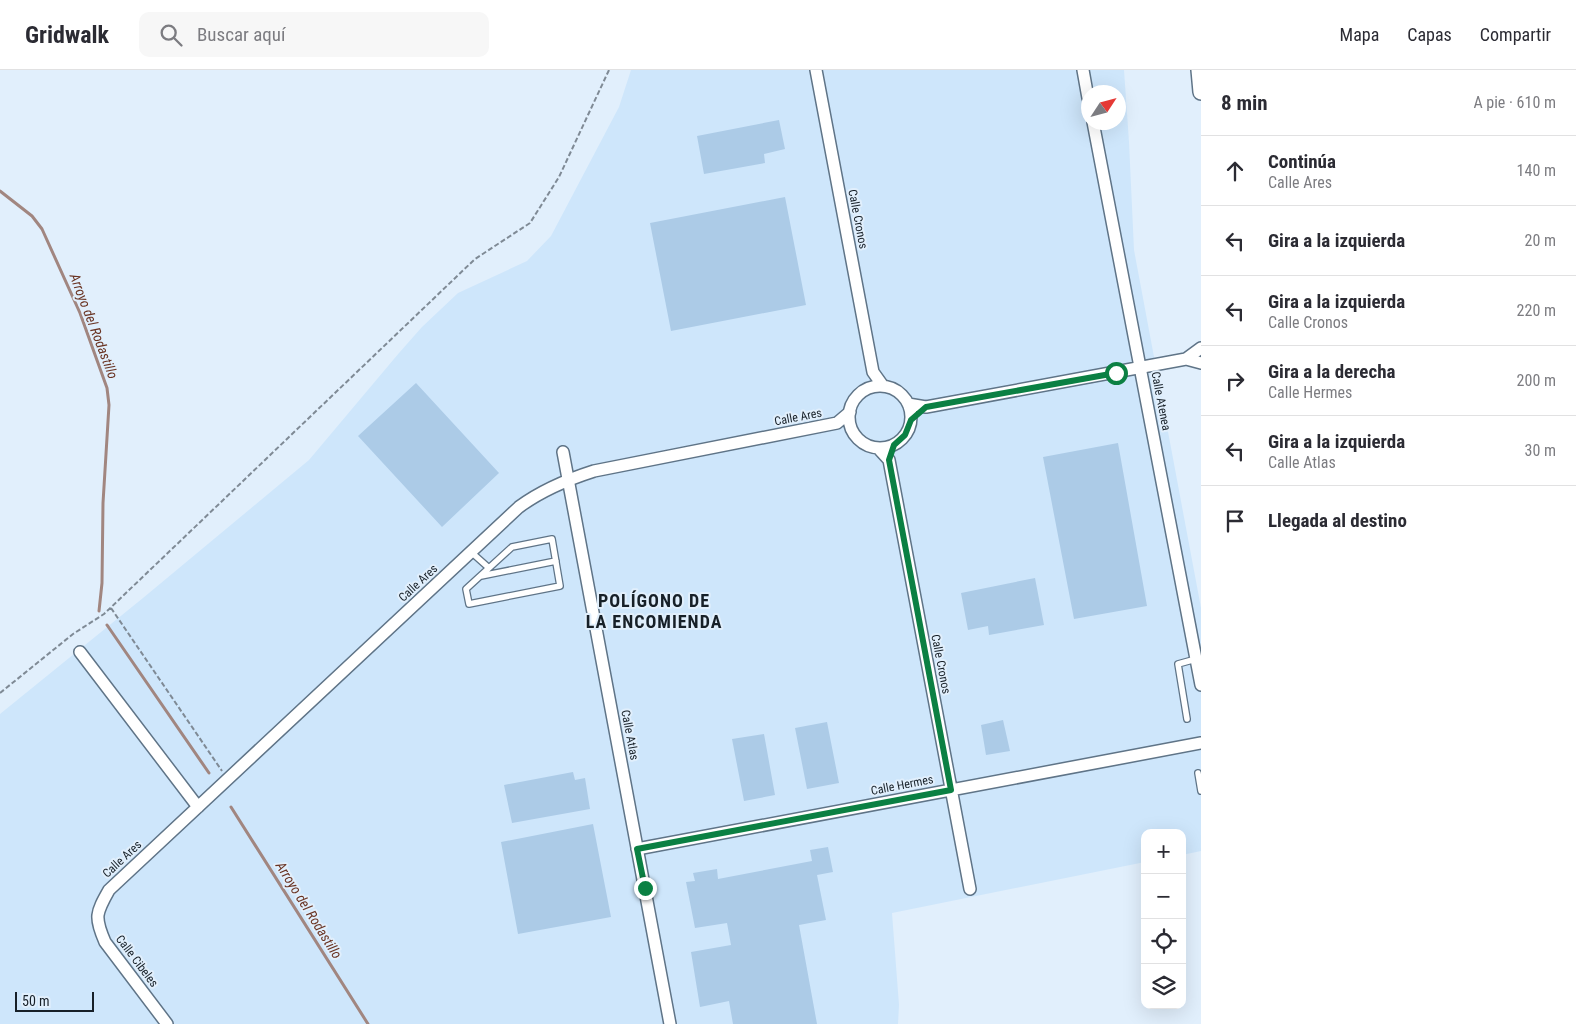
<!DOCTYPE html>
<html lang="es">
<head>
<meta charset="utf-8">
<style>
	body { margin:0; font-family:"Roboto Condensed",sans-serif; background:#f7f7f7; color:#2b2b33 }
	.controls { position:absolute; right:15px; bottom:15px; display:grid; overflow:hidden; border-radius:10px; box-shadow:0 5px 20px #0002 }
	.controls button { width:45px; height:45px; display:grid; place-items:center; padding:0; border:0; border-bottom:1px solid #e1e1e2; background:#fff; color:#2b2b33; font:25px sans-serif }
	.compass { position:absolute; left:1081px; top:15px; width:45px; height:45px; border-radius:50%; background:#fff; box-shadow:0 5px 20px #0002; rotate:54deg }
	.scale { position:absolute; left:15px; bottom:12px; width:79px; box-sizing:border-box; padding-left:5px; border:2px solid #172028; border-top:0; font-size:14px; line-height:18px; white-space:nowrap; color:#172028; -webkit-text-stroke:4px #e1effc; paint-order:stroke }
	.stop { position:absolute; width:15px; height:15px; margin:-11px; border:4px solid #0b8043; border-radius:50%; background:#fff }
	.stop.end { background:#0b8043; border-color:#fff; box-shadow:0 1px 5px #0008 }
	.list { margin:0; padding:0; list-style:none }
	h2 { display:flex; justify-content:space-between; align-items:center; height:65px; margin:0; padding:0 20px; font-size:21px }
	h2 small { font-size:16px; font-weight:400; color:#7c7c81 }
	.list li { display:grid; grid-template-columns:32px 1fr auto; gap:15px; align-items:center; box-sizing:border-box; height:70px; padding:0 20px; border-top:1px solid #e1e1e2 }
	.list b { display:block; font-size:19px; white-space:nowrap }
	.list p { margin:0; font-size:16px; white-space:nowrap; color:#7c7c81 }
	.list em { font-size:16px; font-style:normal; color:#7c7c81 }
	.icon { flex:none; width:28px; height:28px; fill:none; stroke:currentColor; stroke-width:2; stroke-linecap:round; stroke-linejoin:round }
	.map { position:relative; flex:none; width:1201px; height:954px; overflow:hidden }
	header { display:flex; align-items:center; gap:30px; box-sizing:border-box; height:70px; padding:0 25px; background:#fff; border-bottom:1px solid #e1e1e2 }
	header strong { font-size:24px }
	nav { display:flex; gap:28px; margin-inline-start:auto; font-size:18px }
	.search { width:350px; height:45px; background:#f7f7f7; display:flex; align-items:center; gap:12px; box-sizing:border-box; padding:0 18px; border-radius:10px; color:#7c7c81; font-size:19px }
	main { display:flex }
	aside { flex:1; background:#fff }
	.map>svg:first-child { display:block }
	.built { fill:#cee6fb; fill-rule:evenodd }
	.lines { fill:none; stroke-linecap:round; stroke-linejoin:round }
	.stream { stroke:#a18680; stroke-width:3 }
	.building { fill:#accbe7 }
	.service-casing { stroke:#5f7487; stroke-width:8 }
	.minor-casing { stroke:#5f7487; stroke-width:14 }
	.tertiary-casing { stroke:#5f7487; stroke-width:18 }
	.path { stroke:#7f8a95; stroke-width:2; stroke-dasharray:5 2.5; stroke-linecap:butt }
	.service { stroke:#fff; stroke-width:5.5 }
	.minor { stroke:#fff; stroke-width:11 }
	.tertiary { stroke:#fff; stroke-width:15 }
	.route { stroke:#0b8043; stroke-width:6 }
	.labels { text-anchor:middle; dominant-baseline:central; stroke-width:4; stroke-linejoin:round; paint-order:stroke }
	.street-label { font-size:12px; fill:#172028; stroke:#e1effc }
	.water-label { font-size:14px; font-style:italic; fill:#6a3423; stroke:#e1effc }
	.district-label { font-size:18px; font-weight:bold; letter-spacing:1px; fill:#172028; stroke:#e1effc }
</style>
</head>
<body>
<header>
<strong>Gridwalk</strong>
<div class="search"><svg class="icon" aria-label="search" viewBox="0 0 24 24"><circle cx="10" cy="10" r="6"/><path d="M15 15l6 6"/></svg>Buscar aquí</div>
<nav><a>Mapa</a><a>Capas</a><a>Compartir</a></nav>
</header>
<main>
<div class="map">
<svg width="1201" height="954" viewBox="0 0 1201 954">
	<rect width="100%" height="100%" fill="#e1effc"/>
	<path class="built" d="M 631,0 L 1124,0 L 1129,72 L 1134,180 L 1201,538 L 1201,781 L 1182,785 L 1182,763 L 1145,763 L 1145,792 L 892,843 L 899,935 L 898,954 L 0,954 L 0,644 L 143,528 L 309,390 L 399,283 L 422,257 L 458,223 L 527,191 L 551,166 L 619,37 ZM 1088,22 L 1118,22 L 1118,52 L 1088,52 Z"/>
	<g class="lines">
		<path class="stream" d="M 0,121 L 32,146 L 42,159 L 80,243 L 107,318 L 109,335 L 103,433 L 102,513 L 99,541
			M 107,555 L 209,703
			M 231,737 L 368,954"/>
	</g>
	<path class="building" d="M 779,50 L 785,79 L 764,84 L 765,93 L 704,104 L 697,66 Z
		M 785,127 L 806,235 L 671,261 L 650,153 Z
		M 416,313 L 499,403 L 442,457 L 358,366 Z
		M 1118,373 L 1147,536 L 1074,549 L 1043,387 Z
		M 1035,508 L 1044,555 L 989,565 L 988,556 L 968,560 L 961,523 Z
		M 1003,650 L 1010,681 L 986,685 L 981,655 Z
		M 827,652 L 839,713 L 807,719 L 795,658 Z
		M 764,664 L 775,725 L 744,731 L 732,669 Z
		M 573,702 L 575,710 L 585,708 L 590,739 L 512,753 L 504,715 Z
		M 593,754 L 611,847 L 518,864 L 501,772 Z
		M 828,777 L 833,802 L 817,805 L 826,850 L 799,855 L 817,954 L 733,954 L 729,931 L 700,937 L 691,882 L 731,875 L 727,853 L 695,858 L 686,812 L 695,811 L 693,803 L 717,799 L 718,809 L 812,791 L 810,780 Z"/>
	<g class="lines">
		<g class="service-casing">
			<path id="service" d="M 552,469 L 560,516 L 469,534 L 466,519 L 512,477 Z
				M 471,482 L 489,498
				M 481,506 L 556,491
				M 1187,649 L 1178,594 L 1196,589
				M 1198,703 L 1201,721"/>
		</g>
		<g class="minor-casing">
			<path id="minor" d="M 816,0 L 873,302 L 883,316
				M 1083,0 L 1088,28
				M 1093,52 L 1201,615
				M 1186,289 L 1201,293
				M849 347a31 31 0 1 1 62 0a31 31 0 1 1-62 0Z
				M 908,334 L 926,337 L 1186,289 L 1201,278
				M 878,378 L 889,390 L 970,819
				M 563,382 L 670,954
				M 80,582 L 198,737
				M 637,779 L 1201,673
				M 167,954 L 105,872 C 94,847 96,843 109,820 L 519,437 C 542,420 566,410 594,401 L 837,353 L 850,342"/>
		</g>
		<g class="tertiary-casing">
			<path id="tertiary" d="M 1199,0 L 1201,22"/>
		</g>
		<path class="path" d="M 111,538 L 222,701
			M 0,623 L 73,564 L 104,544 L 475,189 L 530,153 L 559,107 L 609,0"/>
		<use href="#service" class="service"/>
		<use href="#minor" class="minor"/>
		<use href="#tertiary" class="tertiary"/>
	</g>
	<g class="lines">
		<path class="route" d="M 645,818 L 637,779 L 951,720 L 889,390 L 894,375 L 905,365 L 911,350 L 926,337 L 1116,303"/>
	</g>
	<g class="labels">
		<g class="street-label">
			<text transform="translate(858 149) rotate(79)">Calle Cronos</text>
			<text transform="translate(1161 331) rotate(79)">Calle Atenea</text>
			<text transform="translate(798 347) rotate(-11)">Calle Ares</text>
			<text transform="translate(418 513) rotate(-43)">Calle Ares</text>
			<text transform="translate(941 594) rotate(79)">Calle Cronos</text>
			<text transform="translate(630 665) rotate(79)">Calle Atlas</text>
			<text transform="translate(902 715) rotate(-11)">Calle Hermes</text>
			<text transform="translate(122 789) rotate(-43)">Calle Ares</text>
			<text transform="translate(137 891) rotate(53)">Calle Cibeles</text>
		</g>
		<g class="water-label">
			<text transform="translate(94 256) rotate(69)">Arroyo del Rodastillo</text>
			<text transform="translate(309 840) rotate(58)">Arroyo del Rodastillo</text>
		</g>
		<g class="district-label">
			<text x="654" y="530">POLÍGONO DE<tspan x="654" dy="21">LA ENCOMIENDA</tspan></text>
		</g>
	</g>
</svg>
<div class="controls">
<button>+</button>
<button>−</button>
<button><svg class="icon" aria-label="locate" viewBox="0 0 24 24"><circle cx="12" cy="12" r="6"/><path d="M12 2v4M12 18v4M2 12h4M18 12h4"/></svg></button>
<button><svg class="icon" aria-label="layers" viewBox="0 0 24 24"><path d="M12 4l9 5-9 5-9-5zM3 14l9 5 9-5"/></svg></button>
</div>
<svg class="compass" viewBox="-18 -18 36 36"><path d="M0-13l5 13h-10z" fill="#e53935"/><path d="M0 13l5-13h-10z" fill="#7c7c81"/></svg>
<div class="scale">50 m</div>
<div class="stop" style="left:1116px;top:303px"></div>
<div class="stop end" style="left:645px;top:818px"></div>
</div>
<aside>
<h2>8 min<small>A pie · 610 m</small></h2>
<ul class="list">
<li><svg class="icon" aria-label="ahead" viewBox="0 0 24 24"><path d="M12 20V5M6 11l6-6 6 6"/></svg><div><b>Continúa</b><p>Calle Ares</p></div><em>140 m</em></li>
<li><svg class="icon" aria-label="left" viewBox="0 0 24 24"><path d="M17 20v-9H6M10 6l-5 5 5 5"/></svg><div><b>Gira a la izquierda</b></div><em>20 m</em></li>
<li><svg class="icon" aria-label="left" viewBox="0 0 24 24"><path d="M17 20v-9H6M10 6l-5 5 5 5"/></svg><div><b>Gira a la izquierda</b><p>Calle Cronos</p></div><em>220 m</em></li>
<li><svg class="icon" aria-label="right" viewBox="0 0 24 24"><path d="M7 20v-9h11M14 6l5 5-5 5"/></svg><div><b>Gira a la derecha</b><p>Calle Hermes</p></div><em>200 m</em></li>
<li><svg class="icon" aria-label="left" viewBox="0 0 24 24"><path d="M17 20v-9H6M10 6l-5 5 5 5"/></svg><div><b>Gira a la izquierda</b><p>Calle Atlas</p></div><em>30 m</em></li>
<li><svg class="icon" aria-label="arrive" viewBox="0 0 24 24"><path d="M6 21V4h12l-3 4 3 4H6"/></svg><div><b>Llegada al destino</b></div></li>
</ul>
</aside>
</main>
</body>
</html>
